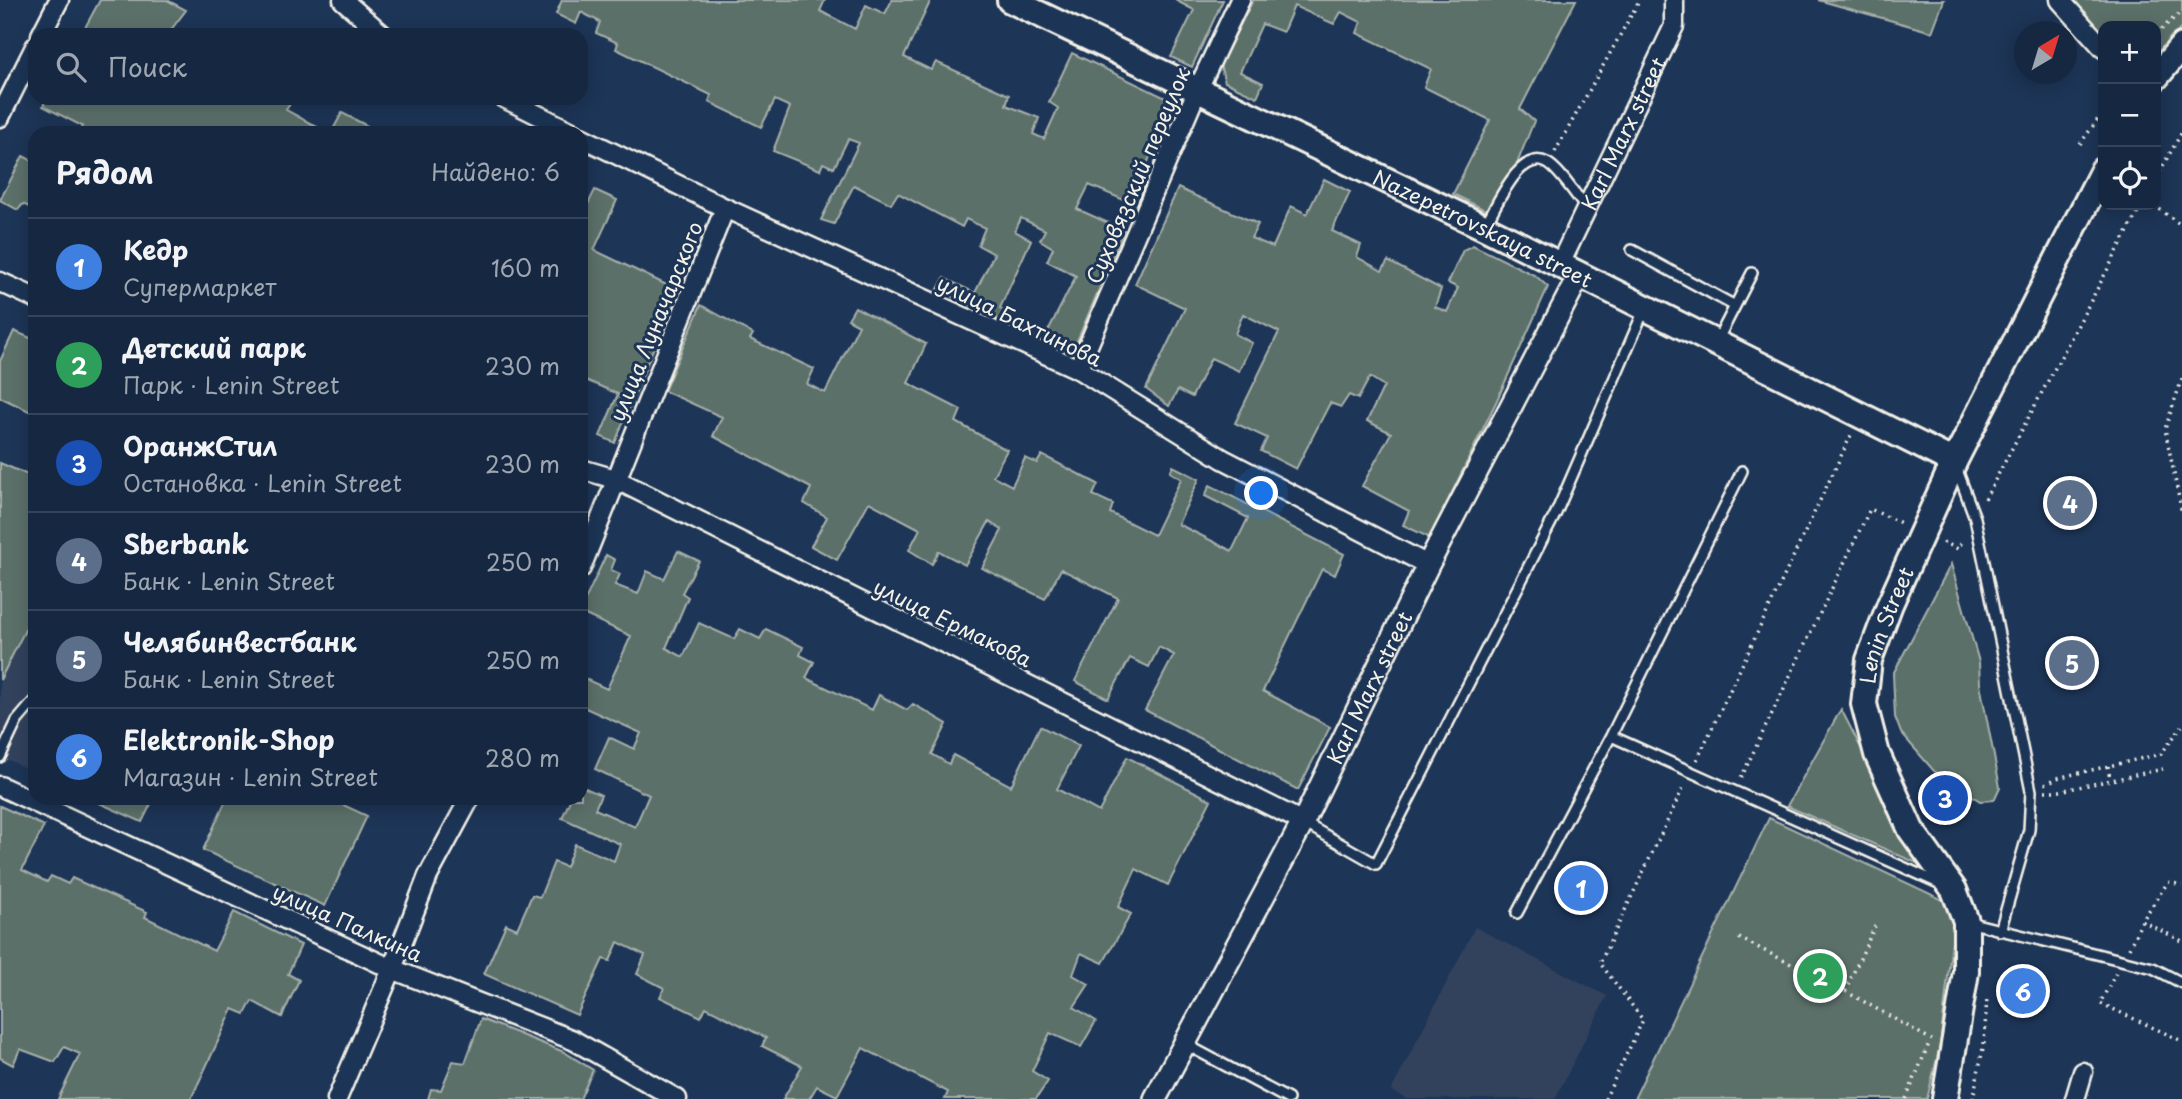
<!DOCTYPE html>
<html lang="ru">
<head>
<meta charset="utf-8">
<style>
	body { margin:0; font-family:"Playpen Sans",sans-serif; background:#1f3048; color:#f1f3f6 }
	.controls { position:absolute; right:21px; top:21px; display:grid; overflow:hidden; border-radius:14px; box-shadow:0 4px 18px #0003 }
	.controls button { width:63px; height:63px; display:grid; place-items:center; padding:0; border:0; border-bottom:2px solid #35445a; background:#162841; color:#f1f3f6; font:35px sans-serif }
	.compass { position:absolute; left:2014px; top:21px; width:63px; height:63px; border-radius:50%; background:#162841; box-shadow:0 4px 18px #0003; rotate:38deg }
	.you { position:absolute; left:1262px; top:494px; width:24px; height:24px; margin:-18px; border:5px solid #fff; border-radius:50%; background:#1a73e8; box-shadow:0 0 0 10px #1a73e833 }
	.badge { display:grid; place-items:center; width:46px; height:46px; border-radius:50%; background:#d6ab8b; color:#fff; font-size:23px; font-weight:700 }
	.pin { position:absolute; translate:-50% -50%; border:4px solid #fff; box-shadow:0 2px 7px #0006 }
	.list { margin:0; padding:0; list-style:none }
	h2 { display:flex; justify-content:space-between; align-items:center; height:91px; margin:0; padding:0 28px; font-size:30px }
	h2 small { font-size:23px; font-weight:400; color:#9ea6b1 }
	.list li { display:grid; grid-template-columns:46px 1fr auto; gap:21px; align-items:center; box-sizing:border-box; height:98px; padding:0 28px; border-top:2px solid #35445a }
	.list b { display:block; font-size:26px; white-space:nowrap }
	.list p { margin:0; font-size:23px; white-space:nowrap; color:#9ea6b1 }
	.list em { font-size:23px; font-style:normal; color:#9ea6b1 }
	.icon { flex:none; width:38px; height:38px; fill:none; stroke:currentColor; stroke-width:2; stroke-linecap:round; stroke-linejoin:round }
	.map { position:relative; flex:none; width:2182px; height:1099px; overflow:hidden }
	.search { position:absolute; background:#162841; box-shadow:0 4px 18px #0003; left:28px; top:28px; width:560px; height:77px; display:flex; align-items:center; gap:18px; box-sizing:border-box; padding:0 24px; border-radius:21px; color:#9ea6b1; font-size:26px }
	.panel { position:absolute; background:#162841; box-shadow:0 4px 18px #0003; left:28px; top:126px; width:560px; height:679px; border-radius:21px }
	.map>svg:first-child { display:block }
	.built { fill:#31425d }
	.green { fill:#5b706b; stroke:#a8b0aa; stroke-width:2 }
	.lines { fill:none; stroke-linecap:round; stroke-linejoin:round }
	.service-casing { stroke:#f4f1e8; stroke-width:14 }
	.minor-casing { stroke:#f4f1e8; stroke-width:23 }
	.tertiary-casing { stroke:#f4f1e8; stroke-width:26 }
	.secondary-casing { stroke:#f4f1e8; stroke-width:30 }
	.path { stroke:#f4f1e8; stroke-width:3.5; stroke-dasharray:2 5; stroke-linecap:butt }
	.service { stroke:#1d3557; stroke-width:9 }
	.minor { stroke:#1d3557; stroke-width:18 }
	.tertiary { stroke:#1d3557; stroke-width:21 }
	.secondary { stroke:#1d3557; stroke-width:24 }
	.labels { text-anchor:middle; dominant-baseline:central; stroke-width:6; stroke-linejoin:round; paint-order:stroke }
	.street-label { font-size:21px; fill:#f4f1e8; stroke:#1d3557 }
</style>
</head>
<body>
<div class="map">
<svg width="2182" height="1099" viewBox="0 0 2182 1099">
	<rect width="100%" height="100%" fill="#1d3557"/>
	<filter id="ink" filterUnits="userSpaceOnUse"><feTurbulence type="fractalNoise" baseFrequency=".0143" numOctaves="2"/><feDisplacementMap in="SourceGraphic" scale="14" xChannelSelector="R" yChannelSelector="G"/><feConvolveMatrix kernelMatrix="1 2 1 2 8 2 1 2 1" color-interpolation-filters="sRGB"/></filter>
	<g filter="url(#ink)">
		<path class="built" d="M 35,610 L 35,773 L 0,756 L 0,680 Z
			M 1475,927 L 1607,996 L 1555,1099 L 1407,1099 L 1391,1091 Z"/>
		<path class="green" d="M 100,0 L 167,0 L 186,10 L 167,35 L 81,35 Z
			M 562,0 L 825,0 L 820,11 L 855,29 L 866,5 L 885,14 L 892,0 L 931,0 L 904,57 L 931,70 L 936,62 L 1009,95 L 1006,105 L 1039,118 L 1033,134 L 1044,139 L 1058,108 L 1049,102 L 1072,53 L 1170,100 L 1133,204 L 1089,185 L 1077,209 L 1124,230 L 1075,346 L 1047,333 L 1076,276 L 1047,261 L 1053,248 L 1040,240 L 1045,230 L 1021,218 L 1015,231 L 1031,240 L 1000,308 L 1012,315 L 1006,323 L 938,289 L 944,278 L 975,293 L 994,254 L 978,245 L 985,228 L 966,219 L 962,227 L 898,193 L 891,204 L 854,185 L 834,224 L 821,220 L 859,143 L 848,139 L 834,168 L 823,163 L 820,170 L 773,151 L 790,107 L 775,100 L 761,127 L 709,102 L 711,95 L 616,49 L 618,43 L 596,33 L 600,22 L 581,12 L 576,24 L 556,14 Z
			M 1175,0 L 1223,0 L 1192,67 L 1171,57 L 1194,10 Z
			M 1253,0 L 1576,0 L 1520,109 L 1534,121 L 1518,161 L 1489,212 L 1453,194 L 1490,120 L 1424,87 L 1431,69 L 1357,33 L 1361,22 L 1341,12 L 1334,24 L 1294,6 L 1283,32 L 1262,24 L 1240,72 L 1263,83 L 1257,97 L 1225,82 L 1220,65 Z
			M 1818,0 L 1944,0 L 1932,32 Z
			M 2073,0 L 2182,0 L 2182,27 L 2156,57 L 2156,26 L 2103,26 L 2103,33 Z
			M 47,98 L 294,98 L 286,110 L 328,133 L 80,133 L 82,126 L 43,106 Z
			M 342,113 L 381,133 L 331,133 Z
			M 23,156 L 35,162 L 35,210 L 23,204 L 18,210 L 0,200 Z
			M 1324,179 L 1350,192 L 1332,231 L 1361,245 L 1357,257 L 1382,271 L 1388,261 L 1441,289 L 1435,307 L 1447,312 L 1458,288 L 1448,283 L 1463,250 L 1473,245 L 1536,276 L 1548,287 L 1497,400 L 1430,538 L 1403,525 L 1409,511 L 1362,486 L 1391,433 L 1367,421 L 1384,386 L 1370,377 L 1358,399 L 1349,395 L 1341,407 L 1330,403 L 1296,469 L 1261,451 L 1267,438 L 1235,423 L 1279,332 L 1243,314 L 1235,334 L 1252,343 L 1239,371 L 1211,358 L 1192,397 L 1178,390 L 1169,406 L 1146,389 L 1185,308 L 1135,284 L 1178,188 L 1258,224 L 1251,238 L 1273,247 L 1291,206 L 1307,214 Z
			M 595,190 L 617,200 L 594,250 L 677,290 L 615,443 L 600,436 L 618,394 L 581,378 L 581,218 Z
			M 701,305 L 753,334 L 750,339 L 814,369 L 807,384 L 825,393 L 859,325 L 848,319 L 855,307 L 926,344 L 908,383 L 961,410 L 956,422 L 1007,450 L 993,476 L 1012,486 L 1025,458 L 1037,463 L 1042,455 L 1098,484 L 1093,495 L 1113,504 L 1110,513 L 1154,535 L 1181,479 L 1170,472 L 1173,466 L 1199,479 L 1178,524 L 1232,551 L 1248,518 L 1205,496 L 1210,485 L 1344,554 L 1335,575 L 1322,569 L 1263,691 L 1330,727 L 1298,790 L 1145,710 L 1174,655 L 1159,647 L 1149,667 L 1130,658 L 1108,699 L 1075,681 L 1118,598 L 1061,569 L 1045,599 L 982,568 L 1002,530 L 989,522 L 965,565 L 939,551 L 932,564 L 909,550 L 920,529 L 869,502 L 837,560 L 811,546 L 827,517 L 804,503 L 811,488 L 713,436 L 722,417 L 664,391 Z
			M 14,331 L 35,340 L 35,414 L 0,397 L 0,361 Z
			M 0,463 L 35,478 L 35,610 L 0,680 Z
			M 678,551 L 699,561 L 682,593 L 688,597 L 666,648 L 683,657 L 699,623 L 734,639 L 740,629 L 760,639 L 766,629 L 803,647 L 800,655 L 814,662 L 806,678 L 872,710 L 879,695 L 907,710 L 913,704 L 947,724 L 932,754 L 949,764 L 953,755 L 1011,786 L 1040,726 L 1079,746 L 1057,789 L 1099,812 L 1127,757 L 1211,800 L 1168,885 L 1136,869 L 1118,907 L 1131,914 L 1103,963 L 1081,953 L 1073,975 L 1089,984 L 1074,1007 L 1096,1021 L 1081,1047 L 1050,1033 L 1032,1071 L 1048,1081 L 1036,1099 L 945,1099 L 948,1092 L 863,1048 L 837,1096 L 817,1086 L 809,1099 L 783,1099 L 802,1066 L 762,1046 L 766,1038 L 706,1007 L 701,1017 L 660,997 L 664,988 L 637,974 L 645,955 L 618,942 L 610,961 L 603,959 L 577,1015 L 484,974 L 506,924 L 517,929 L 532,895 L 540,897 L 554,862 L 566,867 L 575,844 L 614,861 L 620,844 L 562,818 L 571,798 L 581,798 L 581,786 L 601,795 L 595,809 L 635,827 L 649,795 L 595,769 L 609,737 L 634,749 L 641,733 L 581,706 L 581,677 L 607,689 L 631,636 L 581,613 L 581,609 L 606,555 L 615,560 L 611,570 L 620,574 L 615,585 L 638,594 L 647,571 L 664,579 Z
			M 1951,564 L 1979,662 L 1980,684 L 2000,787 L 1994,800 L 1980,801 L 1934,771 L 1901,733 L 1895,717 L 1893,674 Z
			M 1841,709 L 1921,865 L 1787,806 Z
			M 88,798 L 154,798 L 142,822 Z
			M 227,798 L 341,798 L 339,803 L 367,816 L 325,906 L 203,850 Z
			M 0,806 L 44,826 L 22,870 L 47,882 L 51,876 L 68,884 L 72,878 L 147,912 L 145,917 L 214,951 L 234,912 L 301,945 L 288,974 L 299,980 L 282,1017 L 252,1001 L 245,1014 L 233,1009 L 191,1099 L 58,1099 L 80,1054 L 64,1047 L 55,1062 L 20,1049 L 13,1065 L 0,1058 Z
			M 1769,818 L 1956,906 L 1940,1046 L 1927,1099 L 1634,1099 Z
			M 481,1019 L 564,1052 L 593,1070 L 580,1099 L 428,1099 L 431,1089 L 441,1090 L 453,1061 L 465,1063 Z"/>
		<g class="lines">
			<g class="service-casing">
				<path id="service" d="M 1484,227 C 1496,208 1519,148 1547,163 C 1559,169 1577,197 1586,208
					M 1632,250 L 1735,306
					M 1717,341 L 1752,273
					M 1956,467 L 1975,518 L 2031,791 L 2029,830 L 2000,931
					M 1742,471 L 1611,736 L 1943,885
					M 0,757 L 17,721 L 35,700
					M 1304,823 L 1376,864 L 1556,513 L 1645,308
					M 1517,913 L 1611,736
					M 1968,922 L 2153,968 L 2182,983
					M 1185,1044 L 1288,1099"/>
			</g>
			<g class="minor-casing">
				<g id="minor">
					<path d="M 343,0 L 383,35"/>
					<path d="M 2060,0 L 2103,48"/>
					<path d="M 41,35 L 59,0"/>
					<path d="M 504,98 L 574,133"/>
					<path d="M 0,117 L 35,47"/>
					<path d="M 581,137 L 725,208 L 1078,369 L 1223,459 L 1428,565"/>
					<path id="s1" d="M 1560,264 L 1674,26 L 1674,0"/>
					<path d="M 0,282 L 35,298"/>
					<path d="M 1078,369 L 1197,91 L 1240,0"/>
					<path d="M 581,469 L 615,479 L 1303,822"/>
					<path d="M 581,568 L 725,208"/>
					<path d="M 0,786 L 392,969 L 573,1040 L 677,1099"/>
					<path d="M 337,1099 L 392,969 L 428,876 L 470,798"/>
					<path d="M 2075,1099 L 2083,1072"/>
				</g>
			</g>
			<g class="tertiary-casing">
				<g id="tertiary">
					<path id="s2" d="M 1155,1099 L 1303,822 L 1428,565 L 1580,274"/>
				</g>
			</g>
			<g class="secondary-casing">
				<g id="secondary">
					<path id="s3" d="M 1010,0 L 1484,227 L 1954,462"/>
					<path d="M 2156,77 L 2182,46"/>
					<path id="s4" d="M 1945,1099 L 1966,972 L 1966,921 L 1954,890 L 1911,830 L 1877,754 L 1864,704 L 1869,660 L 1890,604 L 1954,462 L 2103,170"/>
				</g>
			</g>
			<path class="path" d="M 2156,34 L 2182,11
				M 2080,144 L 2103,112
				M 1555,152 L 1638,3
				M 2156,178 L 2182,132
				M 2154,205 L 2182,226
				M 2182,379 L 2165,429 L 2182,513
				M 1985,499 L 2142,205
				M 1943,542 L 1958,549 L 1963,540
				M 1697,760 L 1851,435
				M 2108,766 L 2110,779
				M 1741,778 L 1870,509 L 1901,523
				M 2045,784 L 2057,778 L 2161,754 L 2182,726
				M 2045,791 L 2060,791 L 2163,769
				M 2142,921 L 2182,941
				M 1739,938 L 1845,991 L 1932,1040
				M 2129,948 L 2142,921 L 2168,882 L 2182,885
				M 2116,973 L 2100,1003 L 2182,1041
				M 1845,991 L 1875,926
				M 1605,1099 L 1643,1020 L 1600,963 L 1684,786
				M 1906,1099 L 1930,1041
				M 1973,1099 L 1984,1043 L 1987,997"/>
			<use href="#service" class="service"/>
			<use href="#minor" class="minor"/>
			<use href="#tertiary" class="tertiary"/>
			<use href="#secondary" class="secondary"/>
		</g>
	</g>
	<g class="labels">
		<g class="street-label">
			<text stroke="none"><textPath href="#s1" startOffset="145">Karl Marx street</textPath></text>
			<text transform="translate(1137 175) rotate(-67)">Суховязский переулок</text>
			<text stroke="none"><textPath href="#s3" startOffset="525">Nazepetrovskaya street</textPath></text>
			<text transform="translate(1020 320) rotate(26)">улица Бахтинова</text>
			<text transform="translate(655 321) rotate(-68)">улица Луначарского</text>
			<text transform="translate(953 622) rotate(26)">улица Ермакова</text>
			<text stroke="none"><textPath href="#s4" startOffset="504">Lenin Street</textPath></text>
			<text stroke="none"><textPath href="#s2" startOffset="464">Karl Marx street</textPath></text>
			<text transform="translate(348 922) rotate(24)">улица Палкина</text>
		</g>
	</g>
</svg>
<div class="controls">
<button>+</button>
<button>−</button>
<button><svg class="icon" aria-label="locate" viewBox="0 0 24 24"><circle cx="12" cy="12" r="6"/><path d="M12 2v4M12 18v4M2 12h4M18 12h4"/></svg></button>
</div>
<svg class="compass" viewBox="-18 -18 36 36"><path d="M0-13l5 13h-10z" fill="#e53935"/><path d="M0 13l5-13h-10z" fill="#9ea6b1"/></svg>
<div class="you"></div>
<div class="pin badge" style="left:1581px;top:888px;background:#3f7fe0">1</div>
<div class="pin badge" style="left:1820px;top:976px;background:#2e9e5b">2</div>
<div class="pin badge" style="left:1945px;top:798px;background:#1a4fb4">3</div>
<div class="pin badge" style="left:2070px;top:503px;background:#5c6f8a">4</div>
<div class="pin badge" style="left:2072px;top:663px;background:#5c6f8a">5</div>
<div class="pin badge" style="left:2023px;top:991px;background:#3f7fe0">6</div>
<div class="search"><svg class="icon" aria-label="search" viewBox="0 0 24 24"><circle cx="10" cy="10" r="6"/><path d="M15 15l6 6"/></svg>Поиск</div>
<section class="panel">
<h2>Рядом<small>Найдено: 6</small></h2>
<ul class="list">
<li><span class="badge" style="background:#3f7fe0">1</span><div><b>Кедр</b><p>Супермаркет</p></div><em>160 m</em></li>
<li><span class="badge" style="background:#2e9e5b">2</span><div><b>Детский парк</b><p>Парк · Lenin Street</p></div><em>230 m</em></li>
<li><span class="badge" style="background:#1a4fb4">3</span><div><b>ОранжСтил</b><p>Остановка · Lenin Street</p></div><em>230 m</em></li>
<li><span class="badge" style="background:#5c6f8a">4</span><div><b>Sberbank</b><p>Банк · Lenin Street</p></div><em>250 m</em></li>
<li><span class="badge" style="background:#5c6f8a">5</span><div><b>Челябинвестбанк</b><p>Банк · Lenin Street</p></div><em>250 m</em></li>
<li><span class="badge" style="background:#3f7fe0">6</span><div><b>Elektronik-Shop</b><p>Магазин · Lenin Street</p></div><em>280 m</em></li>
</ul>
</section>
</div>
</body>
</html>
